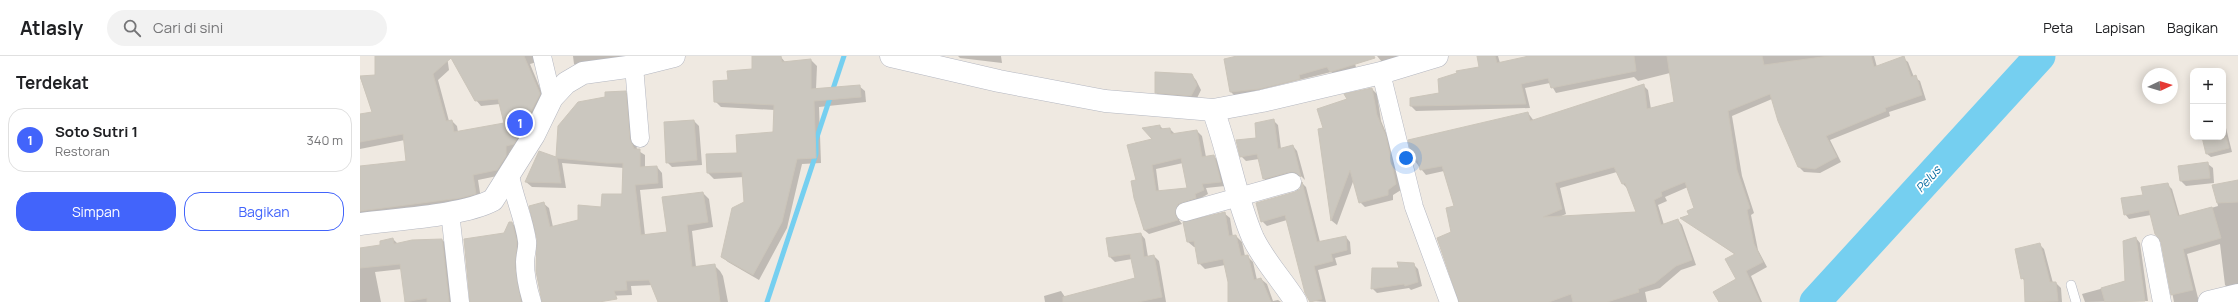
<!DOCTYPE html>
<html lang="id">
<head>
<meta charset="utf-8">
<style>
	body { margin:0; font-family:Manrope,sans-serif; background:#f2f2f2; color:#202124 }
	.controls { position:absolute; right:12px; top:12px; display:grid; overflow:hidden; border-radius:8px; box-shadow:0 2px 10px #0003 }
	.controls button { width:36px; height:36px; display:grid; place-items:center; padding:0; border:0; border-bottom:1px solid #e0e0e0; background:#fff; color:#202124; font:20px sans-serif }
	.compass { position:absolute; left:1782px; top:12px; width:36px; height:36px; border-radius:50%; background:#fff; box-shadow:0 2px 10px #0003; rotate:86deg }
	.you { position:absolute; left:1046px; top:102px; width:14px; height:14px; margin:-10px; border:3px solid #fff; border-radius:50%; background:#1a73e8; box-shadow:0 0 0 6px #1a73e833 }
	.badge { display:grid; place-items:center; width:26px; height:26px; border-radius:50%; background:#4264fb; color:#fff; font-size:13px; font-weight:700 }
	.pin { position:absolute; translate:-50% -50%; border:2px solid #fff; box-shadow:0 1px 4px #0006 }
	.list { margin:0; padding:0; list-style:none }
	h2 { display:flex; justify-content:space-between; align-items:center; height:52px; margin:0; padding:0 16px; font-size:17px }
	h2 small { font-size:13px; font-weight:400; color:#757577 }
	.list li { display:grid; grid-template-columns:26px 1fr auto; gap:12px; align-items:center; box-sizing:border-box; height:64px; margin:0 8px 8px; padding:0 8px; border:1px solid #e0e0e0; border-radius:16px }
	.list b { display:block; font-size:15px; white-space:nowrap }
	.list p { margin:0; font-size:13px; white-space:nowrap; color:#757577 }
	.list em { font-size:13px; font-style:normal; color:#757577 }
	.actions { display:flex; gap:8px; padding:12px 16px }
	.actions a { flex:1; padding:9px 0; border:1px solid #4264fb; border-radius:16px; text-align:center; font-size:14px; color:#4264fb }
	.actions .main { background:#4264fb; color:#fff }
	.icon { flex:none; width:22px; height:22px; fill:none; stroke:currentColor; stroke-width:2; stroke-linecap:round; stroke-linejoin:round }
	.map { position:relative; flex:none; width:1878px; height:246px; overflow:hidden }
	header { display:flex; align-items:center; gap:24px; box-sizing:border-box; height:56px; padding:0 20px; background:#fff; border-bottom:1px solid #e0e0e0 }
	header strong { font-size:19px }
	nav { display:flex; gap:22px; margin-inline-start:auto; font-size:14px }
	.search { width:280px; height:36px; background:#f2f2f2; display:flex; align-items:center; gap:10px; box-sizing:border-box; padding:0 14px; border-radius:22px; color:#757577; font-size:15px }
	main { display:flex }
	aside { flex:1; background:#fff }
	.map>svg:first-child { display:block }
	.shadow { fill:#0003; fill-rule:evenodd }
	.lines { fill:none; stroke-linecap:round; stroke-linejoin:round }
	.stream { stroke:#75cff0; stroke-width:5 }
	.river { stroke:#75cff0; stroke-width:31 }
	.building { fill:#cbc7bf; stroke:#cbc5ba; fill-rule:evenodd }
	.lane-casing { stroke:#b4b7c1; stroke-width:10 }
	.street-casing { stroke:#b4b7c1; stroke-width:19 }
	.secondary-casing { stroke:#b4b7c1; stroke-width:23 }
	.lane { stroke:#fff; stroke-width:9 }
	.street { stroke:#fff; stroke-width:18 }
	.secondary { stroke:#fff; stroke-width:22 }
	.labels { text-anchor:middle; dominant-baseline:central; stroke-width:3.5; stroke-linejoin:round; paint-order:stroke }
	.water-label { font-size:12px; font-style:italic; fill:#0d6fa3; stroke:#fff }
</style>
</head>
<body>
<header>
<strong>Atlasly</strong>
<div class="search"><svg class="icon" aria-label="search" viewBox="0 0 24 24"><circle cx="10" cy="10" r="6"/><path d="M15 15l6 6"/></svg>Cari di sini</div>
<nav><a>Peta</a><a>Lapisan</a><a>Bagikan</a></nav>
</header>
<main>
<aside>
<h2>Terdekat<small></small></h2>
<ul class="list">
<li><span class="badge">1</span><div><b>Soto Sutri 1</b><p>Restoran</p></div><em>340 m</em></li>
</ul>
<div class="actions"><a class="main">Simpan</a><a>Bagikan</a></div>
</aside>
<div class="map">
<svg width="1878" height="246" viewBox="0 0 1878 246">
	<rect width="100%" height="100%" fill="#efe9e1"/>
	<path class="shadow" d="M 16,0 L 87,0 L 89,14 L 78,24 L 89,65 L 92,65 L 97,70 L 98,76 L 145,68 L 140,48 L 121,50 L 116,44 L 91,0 L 179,0 L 177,6 L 170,8 L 185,44 L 159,93 L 151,95 L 151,105 L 142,119 L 118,124 L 121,143 L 0,162 L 0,111 L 47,106 L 45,84 L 0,93 L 0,59 L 13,57 L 0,21 L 16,20 Z
		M 213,0 L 282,0 L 219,12 L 214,8 Z
		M 393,0 L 420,0 L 426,7 L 451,4 L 457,10 L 456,33 L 499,30 L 505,35 L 506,46 L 459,51 L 461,107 L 442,108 L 427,172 L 399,224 L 368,206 L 362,201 L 385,146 L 384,121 L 354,123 L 348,117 L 414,77 L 415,54 L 361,51 L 355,45 L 369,25 L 393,14 Z
		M 598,0 L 641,0 L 642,7 L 600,2 Z
		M 878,0 L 993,0 L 997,15 L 976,20 L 971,16 L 875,40 L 870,35 Z
		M 1017,0 L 1052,0 L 1022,6 Z
		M 1118,0 L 1138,0 L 1140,7 L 1174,0 L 1514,0 L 1517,11 L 1543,2 L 1548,6 L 1554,21 L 1560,25 L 1566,44 L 1529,56 L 1530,60 L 1470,84 L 1481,106 L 1460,117 L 1444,116 L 1439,111 L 1412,43 L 1372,60 L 1382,120 L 1394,157 L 1391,159 L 1398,194 L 1407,211 L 1391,220 L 1402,246 L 1360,246 L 1377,224 L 1376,199 L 1322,162 L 1330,160 L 1336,153 L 1328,131 L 1305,141 L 1307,145 L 1298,149 L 1304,169 L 1318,164 L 1322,169 L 1336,209 L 1321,214 L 1300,232 L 1285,236 L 1287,246 L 1100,246 L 1092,177 L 1095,151 L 1084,115 L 1066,119 L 1054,104 L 1168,57 L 1174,65 L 1283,29 L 1288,34 L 1291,53 L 1315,47 L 1310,17 L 1278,25 L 1274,21 L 1196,37 L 1190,27 L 1165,32 L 1170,52 L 1056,55 L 1051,50 L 1080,38 L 1120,12 ZM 1257,116 L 1262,127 L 1267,132 L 1278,157 L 1199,161 L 1206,158 L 1200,132 Z
		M 831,19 L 836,24 L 841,34 L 836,44 L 800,41 L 796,36 Z
		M 1012,33 L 1017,38 L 1021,65 L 1030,86 L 1041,134 L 1033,139 L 1033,144 L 1005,151 L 1000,146 L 994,123 L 977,169 L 972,165 L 959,74 L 965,73 L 989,44 Z
		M 265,36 L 271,41 L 277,94 L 285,99 L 285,112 L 297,111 L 302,117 L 303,132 L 280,134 L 285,179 L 308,177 L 343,137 L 349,143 L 353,171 L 332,175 L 336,211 L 354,209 L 360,215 L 363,220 L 368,246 L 298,246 L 293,229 L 271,230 L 272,239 L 193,242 L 201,246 L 183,246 L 183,147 L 189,152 L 193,171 L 219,165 L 263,139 L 264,112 L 202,107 L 206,132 L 172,131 L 166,126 L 179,96 L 197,102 L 199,71 L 246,42 Z
		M 1863,60 L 1872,96 L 1851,101 L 1847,98 L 1844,81 L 1863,81 Z
		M 913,64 L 918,69 L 921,93 L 933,90 L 937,95 L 945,124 L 941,120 L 935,120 L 909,127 L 904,123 L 899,103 L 886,105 L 881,100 Z
		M 334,65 L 339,70 L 342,109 L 312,111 L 307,106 Z
		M 800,70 L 804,74 L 810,73 L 815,78 L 837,75 L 842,80 L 846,101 L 854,100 L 858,105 L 865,130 L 846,132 L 848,138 L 822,153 L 819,164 L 822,168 L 789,178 L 784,174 L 775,142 L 777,125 ZM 823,107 L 828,133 L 799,136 L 796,113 Z
		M 1848,108 L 1853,112 L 1854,127 L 1826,130 L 1821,125 Z
		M 1878,125 L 1878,232 L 1870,234 L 1865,229 L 1860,188 L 1827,198 L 1839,246 L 1814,246 L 1802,186 L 1791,159 L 1769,163 L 1765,158 L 1784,139 L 1807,128 L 1812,133 L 1820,161 L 1858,150 L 1854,130 Z
		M 943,128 L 946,131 L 960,186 L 986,181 L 990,186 L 991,198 L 975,202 L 977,209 L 958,214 L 966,246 L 951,245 L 927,164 L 907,170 L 902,165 L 941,134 Z
		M 864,157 L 870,162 L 873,181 L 876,180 L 882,186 L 885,200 L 887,200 L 893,206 L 897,224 L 901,223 L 907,228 L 913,245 L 918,244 L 921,246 L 889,246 L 865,209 L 845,213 L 839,207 L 836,191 L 834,191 L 828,186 Z
		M 152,167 L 157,172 L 164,246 L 111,246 Z
		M 781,178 L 785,183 L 788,201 L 794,200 L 799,205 L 806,246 L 685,246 L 684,240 L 701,235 L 707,244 L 776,223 L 772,203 L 755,206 L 750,201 Z
		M 1776,182 L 1780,187 L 1788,245 L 1725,246 L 1722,238 L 1766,226 Z
		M 33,183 L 38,188 L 82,184 L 88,189 L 94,246 L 46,246 L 42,213 L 15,216 L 21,246 L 0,246 L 0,193 L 21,190 Z
		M 1679,188 L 1684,193 L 1693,227 L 1696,227 L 1701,232 L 1702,246 L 1666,246 L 1665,225 L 1662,222 Z
		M 1053,208 L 1058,213 L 1062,230 L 1051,234 L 1049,232 L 1017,237 L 1012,232 L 1041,213 Z"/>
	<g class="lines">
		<path class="stream" d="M 407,246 L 456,98 L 456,84 L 484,0"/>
		<path class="river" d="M 1455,246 L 1680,0"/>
	</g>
	<path class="building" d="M 15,0 L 164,0 L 180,38 L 154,88 L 146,90 L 146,100 L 137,114 L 113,119 L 116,138 L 100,142 L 0,155 L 0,110 L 46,105 L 43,78 L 0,86 L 0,58 L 12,56 L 0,20 L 15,19 ZM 91,2 L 115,45 L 138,43 L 144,67 L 94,76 L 92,64 L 86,65 L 73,18 Z
		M 392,0 L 421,0 L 422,6 L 451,3 L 451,33 L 500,29 L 501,41 L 454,45 L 456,102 L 437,103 L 422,166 L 393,219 L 361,201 L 372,152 L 384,146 L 382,116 L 347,117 L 346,98 L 377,97 L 376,79 L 413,76 L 414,49 L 354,46 L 353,25 L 368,24 L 367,15 L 392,13 Z
		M 877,0 L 1014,0 L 1015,2 L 970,16 L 967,11 L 939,19 L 940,23 L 899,33 L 870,36 L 864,3 Z
		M 1117,0 L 1135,0 L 1137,7 L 1169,0 L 1274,0 L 1276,15 L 1191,32 L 1188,22 L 1161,28 L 1166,48 L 1050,50 L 1050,42 L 1079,37 L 1078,23 L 1097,17 L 1096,15 L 1119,11 Z
		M 1307,0 L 1402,0 L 1404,9 L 1469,0 L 1511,0 L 1514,11 L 1544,0 L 1551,21 L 1556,19 L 1562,39 L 1525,52 L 1526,55 L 1466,80 L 1477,101 L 1455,113 L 1438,111 L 1418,65 L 1410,38 L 1368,55 L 1377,114 L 1390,152 L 1387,154 L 1394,188 L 1403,206 L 1386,215 L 1400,246 L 1359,246 L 1353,236 L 1376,223 L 1365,203 L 1375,198 L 1320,162 L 1329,159 L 1327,155 L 1334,152 L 1325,126 L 1301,136 L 1302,140 L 1294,144 L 1301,169 L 1318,163 L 1332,204 L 1316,210 L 1295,227 L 1278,233 L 1279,236 L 1247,246 L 1213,246 L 1211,238 L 1189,246 L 1099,246 L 1077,182 L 1091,176 L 1086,152 L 1094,150 L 1082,110 L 1060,114 L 1058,104 L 1053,104 L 1048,84 L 1168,56 L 1170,65 L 1284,28 L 1287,53 L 1314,46 ZM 1254,111 L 1262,128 L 1265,127 L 1276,156 L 1183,161 L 1202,153 L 1195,127 Z
		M 795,16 L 832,18 L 837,29 L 831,40 L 795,37 Z
		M 1012,32 L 1017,59 L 1026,80 L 1036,128 L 1028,134 L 1028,139 L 999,147 L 990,114 L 971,165 L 958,73 L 963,72 L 957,53 L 987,43 L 984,38 Z
		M 266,35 L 270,83 L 274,93 L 280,93 L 280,111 L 297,110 L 298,127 L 275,129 L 281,179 L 307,176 L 302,141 L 343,136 L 348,166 L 327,169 L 332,211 L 355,208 L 360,246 L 298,246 L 289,224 L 266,225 L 267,234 L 254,235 L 257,243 L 239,246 L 182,246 L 176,215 L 177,183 L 169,150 L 184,146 L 190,171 L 218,164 L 218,149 L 241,151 L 242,138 L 262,138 L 263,107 L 246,107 L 197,102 L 201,127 L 165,126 L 179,95 L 196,101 L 198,70 L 218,46 L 245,41 L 245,36 Z
		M 914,63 L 918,93 L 933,89 L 941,121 L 935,116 L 930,116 L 903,123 L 897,98 L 880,101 L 876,84 L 896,82 L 895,67 Z
		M 334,64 L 337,104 L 306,107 L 304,66 Z
		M 800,69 L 800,73 L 810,72 L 811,78 L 837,74 L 842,101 L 854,99 L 861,126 L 842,128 L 844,134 L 835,138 L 836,142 L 818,148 L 815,158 L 818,164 L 784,174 L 774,142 L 771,125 L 776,124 L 767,89 L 792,83 L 782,72 ZM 821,102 L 827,132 L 796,135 L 792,109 Z
		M 1842,81 L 1866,81 L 1869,92 L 1846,98 Z
		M 1848,106 L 1850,122 L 1820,125 L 1818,110 Z
		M 1878,124 L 1878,146 L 1857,147 L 1852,129 Z
		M 942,126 L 957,186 L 986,180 L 987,194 L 971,198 L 973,205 L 954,210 L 962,243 L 950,246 L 945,237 L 925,159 L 901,166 L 896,147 L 935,136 L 940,133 Z
		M 1808,127 L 1818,160 L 1852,151 L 1861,182 L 1823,193 L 1833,234 L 1811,239 L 1801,186 L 1795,178 L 1789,154 L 1764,159 L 1761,142 L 1783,139 L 1781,131 Z
		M 865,156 L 869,180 L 876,179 L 881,200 L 888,199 L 894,224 L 901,222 L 911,246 L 868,246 L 868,226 L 863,203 L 838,208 L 834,185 L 827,186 L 823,166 Z
		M 149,166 L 152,166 L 157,186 L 155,212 L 161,246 L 110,246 L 104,183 L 144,177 Z
		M 781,177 L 784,201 L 794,199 L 802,241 L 778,246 L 703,246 L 703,241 L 775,222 L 770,198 L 749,201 L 746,182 Z
		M 1776,181 L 1785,245 L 1745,246 L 1741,232 L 1765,225 L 1763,185 Z
		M 33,182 L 34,188 L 52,184 L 82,183 L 89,246 L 67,246 L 67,242 L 45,246 L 40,208 L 0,212 L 0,192 L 20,189 L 20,185 Z
		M 1680,187 L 1690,226 L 1696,226 L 1698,245 L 1665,246 L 1664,222 L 1661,223 L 1655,193 Z
		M 1037,206 L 1054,207 L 1058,226 L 1045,230 L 1044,228 L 1011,233 L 1012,212 L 1039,212 Z"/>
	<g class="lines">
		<g class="lane-casing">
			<path id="lane" d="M 1711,229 L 1716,246"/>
		</g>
		<g class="street-casing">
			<path id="street" d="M 182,0 L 192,42
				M 274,10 L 280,82
				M 1021,17 L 1054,151 L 1089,246
				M 150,119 C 154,142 164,162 167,185 C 168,192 165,199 165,206 C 165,220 168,233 172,246
				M 90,156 L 100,246
				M 825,156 L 932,126
				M 1791,188 L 1802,246"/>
		</g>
		<g class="secondary-casing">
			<path id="secondary" d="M 531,0 L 639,25 L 745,45 L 853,54 L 902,45 L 1021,17 L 1077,0
				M 853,54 C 869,96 875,141 893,182 C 904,205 923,225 936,246
				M 0,168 C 36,163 103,160 133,144 L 174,79 L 192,42 L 206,27 L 223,17 L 274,10 L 314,0
				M 1849,246 L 1878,239"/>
		</g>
		<use href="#lane" class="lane"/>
		<use href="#street" class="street"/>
		<use href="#secondary" class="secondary"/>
	</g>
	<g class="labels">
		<g class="water-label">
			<text transform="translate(1568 123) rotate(-48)">Pelus</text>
		</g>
	</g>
</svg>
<div class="controls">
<button>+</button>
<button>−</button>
</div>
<svg class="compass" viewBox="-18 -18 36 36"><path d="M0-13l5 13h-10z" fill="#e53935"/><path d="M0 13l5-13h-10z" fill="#757577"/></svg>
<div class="you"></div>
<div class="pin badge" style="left:160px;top:67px">1</div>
</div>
</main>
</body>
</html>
